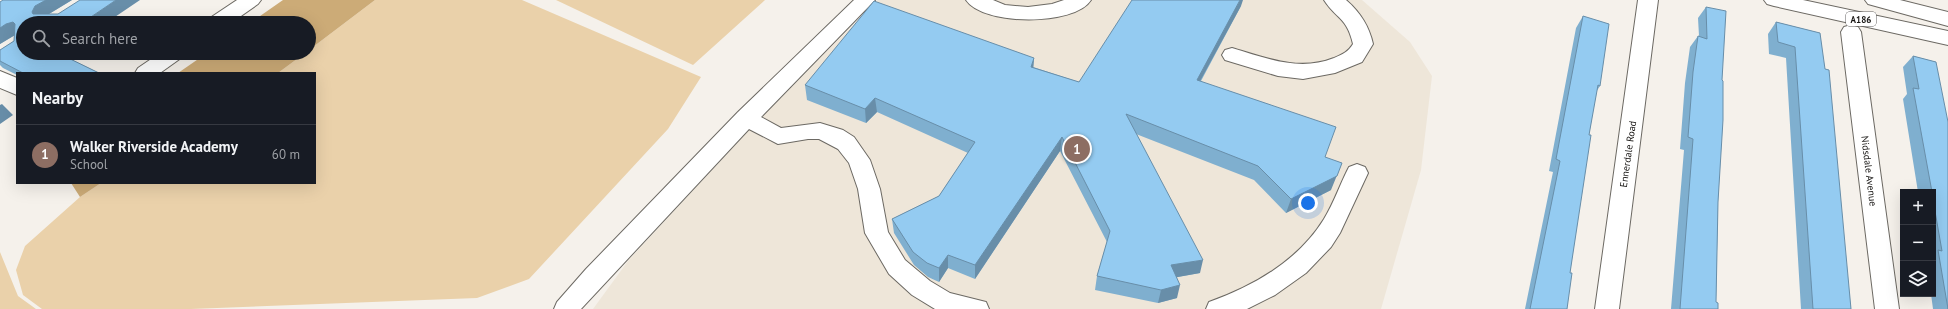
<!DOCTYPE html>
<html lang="en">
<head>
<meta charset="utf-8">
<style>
	body { margin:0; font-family:"PT Sans",sans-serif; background:#20242c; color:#f1f3f6 }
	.controls { position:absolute; right:12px; bottom:12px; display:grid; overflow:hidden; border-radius:0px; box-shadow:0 4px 16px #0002 }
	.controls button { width:36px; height:36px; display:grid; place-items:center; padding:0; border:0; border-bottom:1px solid #363941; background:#171b24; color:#f1f3f6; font:20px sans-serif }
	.you { position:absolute; left:1308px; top:203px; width:14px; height:14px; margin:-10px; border:3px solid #fff; border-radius:50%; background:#1a73e8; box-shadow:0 0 0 6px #1a73e833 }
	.badge { display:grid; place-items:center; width:26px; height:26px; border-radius:50%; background:#b45309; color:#fff; font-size:13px; font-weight:700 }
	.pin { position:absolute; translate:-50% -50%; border:2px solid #fff; box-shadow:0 1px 4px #0006 }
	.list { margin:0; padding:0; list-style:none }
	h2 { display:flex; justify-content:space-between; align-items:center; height:52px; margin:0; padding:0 16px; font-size:17px }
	h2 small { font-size:13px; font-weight:400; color:#9ea1a6 }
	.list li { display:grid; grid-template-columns:26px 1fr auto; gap:12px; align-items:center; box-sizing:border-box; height:60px; padding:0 16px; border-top:1px solid #363941 }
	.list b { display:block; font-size:15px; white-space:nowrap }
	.list p { margin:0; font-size:13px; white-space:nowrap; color:#9ea1a6 }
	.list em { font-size:13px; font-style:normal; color:#9ea1a6 }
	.icon { flex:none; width:22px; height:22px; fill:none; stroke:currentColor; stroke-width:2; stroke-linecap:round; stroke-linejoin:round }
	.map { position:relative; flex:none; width:1948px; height:309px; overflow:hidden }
	.search { position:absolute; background:#171b24; box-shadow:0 4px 16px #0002; left:16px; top:16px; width:300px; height:44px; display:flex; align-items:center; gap:10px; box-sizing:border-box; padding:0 14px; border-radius:22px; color:#9ea1a6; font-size:15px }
	.panel { position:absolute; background:#171b24; box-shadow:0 4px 16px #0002; left:16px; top:72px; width:300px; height:112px; border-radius:0px }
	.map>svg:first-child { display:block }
	.built { fill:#eee6d9 }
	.green { fill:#ead1aa }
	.forest { fill:#ccab77 }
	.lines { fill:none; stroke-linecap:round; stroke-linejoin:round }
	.minor-casing { stroke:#6c6963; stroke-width:2 }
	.major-casing { stroke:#6c6963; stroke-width:2 }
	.minor { fill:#fff; fill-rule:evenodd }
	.major { fill:#fff; fill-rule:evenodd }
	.wall { fill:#7fafcf }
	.shaded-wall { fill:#688ea9 }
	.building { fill:#94cbf1; stroke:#688ea9 }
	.labels { text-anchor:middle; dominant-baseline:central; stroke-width:4; stroke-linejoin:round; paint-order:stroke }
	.shield { fill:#fff; stroke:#5d5b5a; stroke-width:1 }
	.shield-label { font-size:9px; font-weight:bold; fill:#171513 }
	.street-label { font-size:10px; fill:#171513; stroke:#fff }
</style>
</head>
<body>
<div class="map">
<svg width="1948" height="309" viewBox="0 0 1948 309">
	<rect width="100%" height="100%" fill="#f5f1eb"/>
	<path class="built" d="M 878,0 L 1362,0 L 1410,42 L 1432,76 L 1421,170 L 1381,309 L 593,309 L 628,261 L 750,129 Z"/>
	<path class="green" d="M 375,0 L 522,0 L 701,77 L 668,129 L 529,279 L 477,298 L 191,309 L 42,309 L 23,295 L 16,270 L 25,246 L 80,197 L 101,183 L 315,183 L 315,73 L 278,73 L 305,53 L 309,53 L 309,50 Z
		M 556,0 L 765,0 L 693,65 Z
		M 0,252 L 18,296 L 36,309 L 0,309 Z"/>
	<path class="forest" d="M 283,0 L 375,0 L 309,50 L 309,23 L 250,23 Z
		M 207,53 L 305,53 L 278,73 L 178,73 Z
		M 71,183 L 101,183 L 80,197 Z"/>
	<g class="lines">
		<g class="minor-casing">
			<path id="minor" d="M 237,0 L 261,0 L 258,4 L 231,23 L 207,23 L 210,18 Z
				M 854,0 L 875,0 L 761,117 L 781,128 L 820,123 L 843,130 L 854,137 L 870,160 L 880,189 L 888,232 L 905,260 L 930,281 L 950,293 L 986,302 L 989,309 L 935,309 L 912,295 L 889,274 L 865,233 L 858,189 L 849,163 L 838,149 L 819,139 L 808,139 L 778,144 L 749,129 L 581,309 L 554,309 L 557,302 L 586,269 L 738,112 Z
				M 966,0 L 993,0 L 1005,5 L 1028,7 L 1052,4 L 1064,0 L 1091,0 C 1075,26 983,26 966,0 Z
				M 1324,0 L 1346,0 C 1360,12 1369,26 1373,44 L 1362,62 L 1335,73 L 1303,79 L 1278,76 L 1225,60 L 1222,55 L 1225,50 L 1232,48 C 1266,58 1299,72 1334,58 C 1343,54 1348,52 1353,44 C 1347,17 1336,19 1324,0 Z
				M 1638,0 L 1658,0 L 1619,309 L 1595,309 Z
				M 1865,0 L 1900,0 L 1948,12 L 1948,26 L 1868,4 Z
				M 1851,25 L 1858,27 L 1861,32 L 1899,309 L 1875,309 L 1841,32 L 1844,27 Z
				M 160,53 L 184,53 L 181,58 L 160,73 L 135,73 L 138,68 Z
				M 0,71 L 17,78 L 17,95 L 0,88 Z
				M 1357,164 L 1365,167 L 1368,173 L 1340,233 L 1331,247 L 1306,273 L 1275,295 L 1247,309 L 1206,309 L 1209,302 C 1254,286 1298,261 1324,219 C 1334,203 1340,184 1349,167 Z"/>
		</g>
		<g class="major-casing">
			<path id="major" d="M 1764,0 L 1803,0 L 1948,31 L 1948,45 L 1774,6 L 1767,4 Z"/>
		</g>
		<use href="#minor" class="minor"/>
		<use href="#major" class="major"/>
	</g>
	<path class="wall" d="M 72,0 L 49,14 L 60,54 L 99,73 L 17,73 L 17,75 L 3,68 L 0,65 L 0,50 L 14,41 L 15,35 L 0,44 L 0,2 Z
		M 1241,6 L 1201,81 L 1325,157 L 1331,190 L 1286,213 L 1254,180 L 1136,134 L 1200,273 L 1177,277 L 1177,298 L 1158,303 L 1095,290 L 1097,276 L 1107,242 L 1060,151 L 975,279 L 948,268 L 939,282 L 928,277 L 914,265 L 894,233 L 892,219 L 939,196 L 968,153 L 877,112 L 866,123 L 807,100 L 805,85 L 1034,58 L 1033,67 L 1079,82 Z
		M 1706,7 L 1722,80 L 1718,202 L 1716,302 L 1718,309 L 1671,309 L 1684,150 L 1680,149 L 1685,83 L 1690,47 L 1698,36 L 1699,36 L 1698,18 Z
		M 1583,16 L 1600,86 L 1596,92 L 1589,135 L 1570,273 L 1567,309 L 1525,309 L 1553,172 L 1549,171 L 1576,28 Z
		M 1776,22 L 1820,33 L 1851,309 L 1801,309 L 1786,58 L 1769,54 L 1768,34 Z
		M 1913,56 L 1936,62 L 1948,309 L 1933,309 L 1931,294 L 1933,294 L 1933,192 L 1918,192 L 1903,99 L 1907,94 L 1903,67 Z"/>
	<path class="shaded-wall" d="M 46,0 L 72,0 L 44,17 L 33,14 L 32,12 L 35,6 Z
		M 116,0 L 140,0 L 106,23 L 82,23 Z
		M 1240,0 L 1243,0 L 1241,6 L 1193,94 L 1197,80 Z
		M 13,22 L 23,33 L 15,35 L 0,44 L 0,28 L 6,24 Z
		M 1034,58 L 1033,73 L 1031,67 Z
		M 875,98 L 877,112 L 866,123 L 865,109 Z
		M 2,104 L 13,115 L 0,124 L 0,105 Z
		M 1062,137 L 1060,151 L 975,279 L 975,265 Z
		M 1342,163 L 1331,190 L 1286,213 L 1291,199 Z
		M 948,255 L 948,268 L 939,282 L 939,268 Z
		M 1203,260 L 1200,273 L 1167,279 L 1171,265 Z
		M 1180,285 L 1177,298 L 1158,303 L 1161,290 Z"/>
	<path class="building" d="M 3,0 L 46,0 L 35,6 L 32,12 L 33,14 L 58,14 L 80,0 L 116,0 L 82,23 L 23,23 L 23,53 L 58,53 L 99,73 L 23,73 L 0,61 L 0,50 L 14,41 L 15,24 L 13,22 L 6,24 L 0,28 L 0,2 Z
		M 1132,0 L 1240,0 L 1197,80 L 1336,127 L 1325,157 L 1342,163 L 1337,176 L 1291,199 L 1258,166 L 1126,114 L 1203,260 L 1171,265 L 1180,285 L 1161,290 L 1097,276 L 1110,231 L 1062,137 L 975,265 L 948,255 L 939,268 L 927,263 L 913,252 L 892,219 L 939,196 L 975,142 L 875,98 L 865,109 L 805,85 L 874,1 L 1034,58 L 1031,67 L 1079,82 Z
		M 1706,7 L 1726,11 L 1722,80 L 1723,81 L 1723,120 L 1718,202 L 1716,302 L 1718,303 L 1718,309 L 1680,309 L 1693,139 L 1688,137 L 1693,72 L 1698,36 L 1707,39 Z
		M 1583,16 L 1609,24 L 1600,86 L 1598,85 L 1589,135 L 1591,135 L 1570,273 L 1572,273 L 1567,309 L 1530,309 L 1560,161 L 1556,159 Z
		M 1776,22 L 1820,33 L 1825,69 L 1829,70 L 1851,309 L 1813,309 L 1795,47 L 1778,42 Z
		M 1913,56 L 1936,62 L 1948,122 L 1948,309 L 1938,250 L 1942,251 L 1933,200 L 1933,192 L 1932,192 L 1913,88 L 1919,89 Z"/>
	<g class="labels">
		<rect class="shield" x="1846" y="12" width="30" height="14" rx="3"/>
		<g class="shield-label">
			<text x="1861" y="19">A186</text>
		</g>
		<g class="street-label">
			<text transform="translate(1628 154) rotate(-82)">Ennerdale Road</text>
			<text transform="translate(1869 171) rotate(83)">Nidsdale Avenue</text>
		</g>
	</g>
</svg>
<div class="controls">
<button>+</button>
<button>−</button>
<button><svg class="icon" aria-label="layers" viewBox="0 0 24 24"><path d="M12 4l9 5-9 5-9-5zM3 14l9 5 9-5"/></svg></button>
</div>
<div class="you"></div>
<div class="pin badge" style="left:1077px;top:149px;background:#8d6e63">1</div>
<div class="search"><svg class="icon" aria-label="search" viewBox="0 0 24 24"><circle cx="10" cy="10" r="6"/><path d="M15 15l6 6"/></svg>Search here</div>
<section class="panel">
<h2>Nearby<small></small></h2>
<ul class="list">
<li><span class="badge" style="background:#8d6e63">1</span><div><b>Walker Riverside Academy</b><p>School</p></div><em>60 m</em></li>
</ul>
</section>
</div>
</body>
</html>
